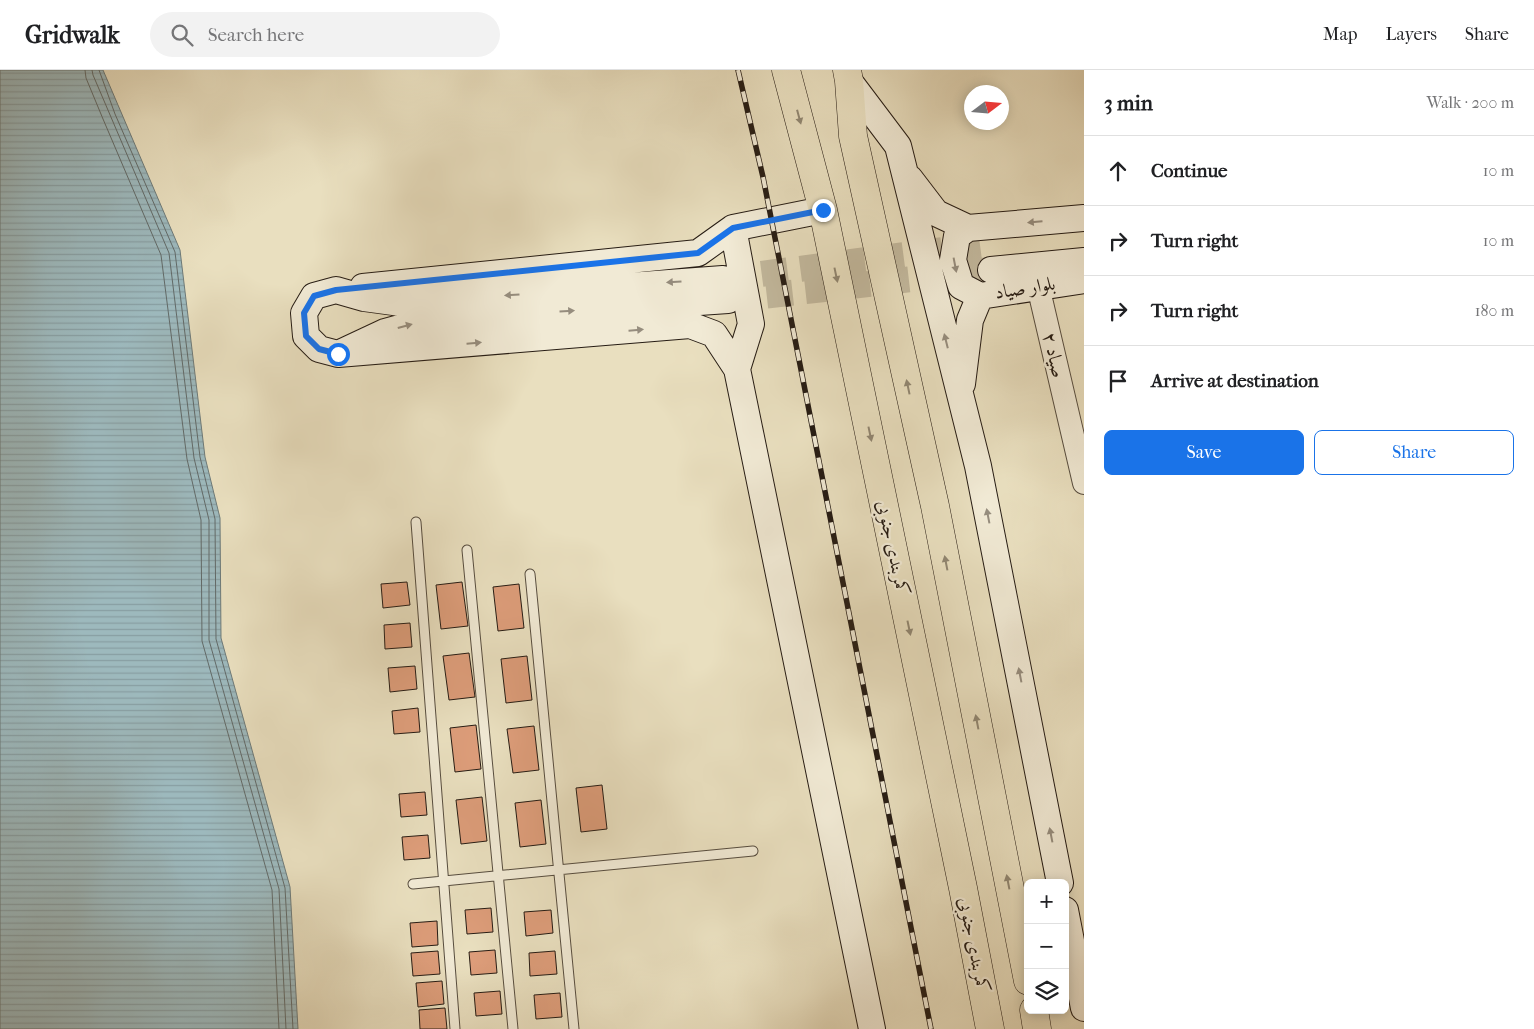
<!DOCTYPE html>
<html lang="en">
<head>
<meta charset="utf-8">
<style>
	body { margin:0; font-family:"IM FELL French Canon",Amiri,serif; background:#f2f2f2; color:#202124 }
	.controls { position:absolute; right:15px; bottom:15px; display:grid; overflow:hidden; border-radius:8px; box-shadow:0 2px 12px #0003 }
	.controls button { width:45px; height:45px; display:grid; place-items:center; padding:0; border:0; border-bottom:1px solid #e0e0e0; background:#fff; color:#202124; font:25px sans-serif }
	.compass { position:absolute; left:964px; top:15px; width:45px; height:45px; border-radius:50%; background:#fff; box-shadow:0 2px 12px #0003; rotate:74deg }
	.stop { position:absolute; width:15px; height:15px; margin:-11px; border:4px solid #1a73e8; border-radius:50%; background:#fff }
	.stop.end { background:#1a73e8; border-color:#fff; box-shadow:0 1px 5px #0008 }
	.list { margin:0; padding:0; list-style:none }
	h2 { display:flex; justify-content:space-between; align-items:center; height:65px; margin:0; padding:0 20px; font-size:21px }
	h2 small { font-size:16px; font-weight:400; color:#757577 }
	.list li { display:grid; grid-template-columns:32px 1fr auto; gap:15px; align-items:center; box-sizing:border-box; height:70px; padding:0 20px; border-top:1px solid #e0e0e0 }
	.list b { display:block; font-size:19px; white-space:nowrap }
	.list em { font-size:16px; font-style:normal; color:#757577 }
	.actions { display:flex; gap:10px; padding:15px 20px }
	.actions a { flex:1; padding:11px 0; border:1px solid #1a73e8; border-radius:8px; text-align:center; font-size:18px; color:#1a73e8 }
	.actions .main { background:#1a73e8; color:#fff }
	.icon { flex:none; width:28px; height:28px; fill:none; stroke:currentColor; stroke-width:2; stroke-linecap:round; stroke-linejoin:round }
	.map { position:relative; flex:none; width:1084px; height:959px; overflow:hidden }
	header { display:flex; align-items:center; gap:30px; box-sizing:border-box; height:70px; padding:0 25px; background:#fff; border-bottom:1px solid #e0e0e0 }
	header strong { font-size:24px }
	nav { display:flex; gap:28px; margin-inline-start:auto; font-size:18px }
	.search { width:350px; height:45px; background:#f2f2f2; display:flex; align-items:center; gap:12px; box-sizing:border-box; padding:0 18px; border-radius:28px; color:#757577; font-size:19px }
	main { display:flex }
	aside { flex:1; background:#fff }
	.map>svg:first-child { display:block }
	.water { fill:url(#water-rules); stroke:#6d7a79 }
	.lines { fill:none; stroke-linecap:round; stroke-linejoin:round }
	.shore { stroke:#626a68; stroke-width:1 }
	.building { fill:#dd9d7a; stroke:#261c14 }
	.secondary-tunnel { stroke:#c2b89d; stroke-width:26; stroke-dasharray:26 13; stroke-linecap:butt }
	.service-casing { stroke:#574d3f; stroke-width:11 }
	.tertiary-casing { stroke:#574d3f; stroke-width:24 }
	.secondary-casing { stroke:#261c14; stroke-width:28 }
	.trunk-casing { stroke:#261c14; stroke-width:29 }
	.service { stroke:#f1ead5; stroke-width:9 }
	.tertiary { stroke:#f1ead5; stroke-width:22 }
	.secondary { stroke:#f1ead5; stroke-width:26 }
	.trunk { stroke:#e9dfbf; stroke-width:28 }
	.rail-casing { stroke:#261c14; stroke-width:5.5 }
	.rail { stroke:#f1ead5; stroke-width:4; stroke-dasharray:11; stroke-linecap:butt }
	.oneway { fill:#918772 }
	.oneway2 { fill:#968d7e }
	.route { stroke:#1a73e8; stroke-width:6 }
	.labels { text-anchor:middle; dominant-baseline:central; stroke-width:4.5; stroke-linejoin:round; paint-order:stroke }
	.street-label { font-size:19px; fill:#261c14; stroke:#f1ead5 }
</style>
</head>
<body>
<header>
<strong>Gridwalk</strong>
<div class="search"><svg class="icon" aria-label="search" viewBox="0 0 24 24"><circle cx="10" cy="10" r="6"/><path d="M15 15l6 6"/></svg>Search here</div>
<nav><a>Map</a><a>Layers</a><a>Share</a></nav>
</header>
<main>
<div class="map">
<svg width="1084" height="959" viewBox="0 0 1084 959">
	<defs>
		<pattern id="water-rules" width="6" height="5" patternUnits="userSpaceOnUse" patternTransform="scale(1.25)"><rect width="6" height="5" fill="#9db9bd"/><path d="M0 2.5h6" fill="none" stroke="#879ea2"/></pattern>
	</defs>
	<rect width="100%" height="100%" fill="#e9dfbf"/>
	<filter id="stains"><feTurbulence type="fractalNoise" baseFrequency=".004" numOctaves="4"/><feColorMatrix values="0 0 0 0 .2 0 0 0 0 .09 0 0 0 0 .02 0 0 0 .5 -.17"/></filter>
	<radialGradient id="worn" r=".72"><stop offset=".6" stop-color="#630" stop-opacity="0"/><stop offset="1" stop-color="#630" stop-opacity=".3"/></radialGradient>
	<path class="water" d="M 0,0 L 103,0 L 180,180 L 205,387 L 220,448 L 221,568 L 290,817 L 298,959 L 0,959 Z"/>
	<g class="lines">
		<path class="shore" d="M 85,0 L 86,8 L 103,49 L 161,185 L 187,389 L 201,450 L 202,571 L 272,820 L 279,959
			M 92,0 L 93,5 L 169,183 L 194,388 L 209,450 L 209,570 L 279,819 L 286,959
			M 99,0 L 115,44 L 175,182 L 200,387 L 215,449 L 216,569 L 285,818 L 293,959"/>
	</g>
	<path class="building" d="M 407,512 L 410,535 L 383,538 L 381,514 Z
		M 462,512 L 468,556 L 441,559 L 436,515 Z
		M 519,514 L 524,558 L 498,561 L 493,517 Z
		M 410,553 L 412,577 L 385,579 L 384,555 Z
		M 469,583 L 475,627 L 449,630 L 443,586 Z
		M 527,586 L 532,630 L 506,633 L 501,589 Z
		M 415,596 L 417,619 L 390,622 L 388,598 Z
		M 418,638 L 420,662 L 394,664 L 392,641 Z
		M 476,655 L 481,699 L 455,702 L 450,658 Z
		M 534,656 L 539,700 L 513,703 L 507,659 Z
		M 602,715 L 607,759 L 581,762 L 576,718 Z
		M 425,722 L 427,745 L 401,747 L 399,724 Z
		M 482,727 L 487,771 L 461,774 L 456,730 Z
		M 541,730 L 546,774 L 520,777 L 515,733 Z
		M 428,765 L 430,788 L 404,790 L 402,767 Z
		M 491,838 L 493,862 L 467,864 L 465,840 Z
		M 551,840 L 553,863 L 526,866 L 524,842 Z
		M 437,851 L 438,875 L 412,877 L 410,853 Z
		M 495,880 L 497,903 L 471,905 L 469,882 Z
		M 438,881 L 440,904 L 413,906 L 411,883 Z
		M 555,881 L 557,904 L 530,906 L 529,883 Z
		M 442,911 L 444,934 L 418,937 L 416,913 Z
		M 500,921 L 502,944 L 476,946 L 474,923 Z
		M 560,923 L 562,947 L 536,949 L 534,925 Z
		M 445,938 L 447,959 L 420,959 L 419,940 Z"/>
	<g class="lines">
		<path class="secondary-tunnel" d="M 723,209 L 980,175
			M 728,230 L 991,200"/>
		<g class="service-casing">
			<path id="service" d="M 416,452 L 455,959
				M 467,480 L 513,959
				M 530,504 L 574,959
				M 413,814 L 753,781"/>
		</g>
		<g class="tertiary-casing">
			<path id="tertiary" d="M 1038,216 L 1084,413"/>
		</g>
		<g class="secondary-casing">
			<path id="secondary" d="M 849,11 L 898,76 L 978,396 L 1060,813
				M 910,109 L 936,143 L 968,158 L 1084,148
				M 733,158 L 751,254 L 737,299
				M 968,158 L 957,166 L 953,190 L 961,216 L 980,226
				M 991,200 L 1084,191
				M 723,209 L 401,233 L 364,228 L 336,220 L 314,226 L 304,243 L 306,266 L 319,279 L 338,284 L 385,262 L 425,251 L 728,230
				M 363,217 L 698,183 L 733,158 L 823,140
				M 338,284 L 690,255 L 714,264 L 737,299 L 872,959
				M 962,314 L 970,250 L 980,226 L 1084,210
				M 1065,840 L 1084,938"/>
		</g>
		<g class="trunk-casing">
			<path id="trunk" d="M 786,0 L 823,140 L 963,818 L 990,959
				M 847,0 L 849,11 L 853,66 L 935,436 L 1028,911
				M 1034,940 L 1037,959"/>
		</g>
		<use href="#service" class="service"/>
		<use href="#tertiary" class="tertiary"/>
		<use href="#secondary" class="secondary"/>
		<use href="#trunk" class="trunk"/>
		<g class="rail-casing">
			<path id="rail" d="M 738,0 L 763,107 L 931,959"/>
		</g>
		<use href="#rail" class="rail"/>
	</g>
	<defs><path id="oneway-solid" d="M-6-.8H1V-3.2L6.5 0L1 3.2V.8H-6Z" transform="scale(1.25)"/></defs>
	<g class="oneway">
		<use href="#oneway-solid" transform="translate(799 47) rotate(75)"/>
		<use href="#oneway-solid" transform="translate(836 205) rotate(78)"/>
		<use href="#oneway-solid" transform="translate(908 317) rotate(-102)"/>
		<use href="#oneway-solid" transform="translate(870 364) rotate(78)"/>
		<use href="#oneway-solid" transform="translate(946 493) rotate(-101)"/>
		<use href="#oneway-solid" transform="translate(909 558) rotate(78)"/>
		<use href="#oneway-solid" transform="translate(977 652) rotate(-101)"/>
		<use href="#oneway-solid" transform="translate(1008 812) rotate(-101)"/>
	</g>
	<g class="oneway2">
		<use href="#oneway-solid" transform="translate(1035 152) rotate(175)"/>
		<use href="#oneway-solid" transform="translate(955 195) rotate(79)"/>
		<use href="#oneway-solid" transform="translate(674 212) rotate(176)"/>
		<use href="#oneway-solid" transform="translate(512 225) rotate(176)"/>
		<use href="#oneway-solid" transform="translate(567 241) rotate(-4)"/>
		<use href="#oneway-solid" transform="translate(405 256) rotate(-15)"/>
		<use href="#oneway-solid" transform="translate(636 260) rotate(-5)"/>
		<use href="#oneway-solid" transform="translate(946 271) rotate(-104)"/>
		<use href="#oneway-solid" transform="translate(474 273) rotate(-5)"/>
		<use href="#oneway-solid" transform="translate(988 446) rotate(-101)"/>
		<use href="#oneway-solid" transform="translate(1020 605) rotate(-101)"/>
		<use href="#oneway-solid" transform="translate(1051 765) rotate(-101)"/>
	</g>
	<g class="lines">
		<path class="route" d="M 338,284 L 319,279 L 306,266 L 304,243 L 314,226 L 336,220 L 698,183 L 733,158 L 823,140"/>
	</g>
	<g class="labels">
		<g class="street-label">
			<text transform="translate(1025 218) rotate(-9)">بلوار صیاد</text>
			<text transform="translate(1054 285) rotate(77)">صیاد ۲</text>
			<text transform="translate(893 478) rotate(78)">کمربندی جنوبی</text>
			<text transform="translate(974 875) rotate(79)">کمربندی جنوبی</text>
		</g>
	</g>
	<rect width="100%" height="100%" filter="url(#stains)"/>
	<rect width="100%" height="100%" fill="url(#worn)"/>
</svg>
<div class="controls">
<button>+</button>
<button>−</button>
<button><svg class="icon" aria-label="layers" viewBox="0 0 24 24"><path d="M12 4l9 5-9 5-9-5zM3 14l9 5 9-5"/></svg></button>
</div>
<svg class="compass" viewBox="-18 -18 36 36"><path d="M0-13l5 13h-10z" fill="#e53935"/><path d="M0 13l5-13h-10z" fill="#757577"/></svg>
<div class="stop" style="left:338px;top:284px"></div>
<div class="stop end" style="left:823px;top:140px"></div>
</div>
<aside>
<h2>3 min<small>Walk · 200 m</small></h2>
<ul class="list">
<li><svg class="icon" aria-label="ahead" viewBox="0 0 24 24"><path d="M12 20V5M6 11l6-6 6 6"/></svg><div><b>Continue</b></div><em>10 m</em></li>
<li><svg class="icon" aria-label="right" viewBox="0 0 24 24"><path d="M7 20v-9h11M14 6l5 5-5 5"/></svg><div><b>Turn right</b></div><em>10 m</em></li>
<li><svg class="icon" aria-label="right" viewBox="0 0 24 24"><path d="M7 20v-9h11M14 6l5 5-5 5"/></svg><div><b>Turn right</b></div><em>180 m</em></li>
<li><svg class="icon" aria-label="arrive" viewBox="0 0 24 24"><path d="M6 21V4h12l-3 4 3 4H6"/></svg><div><b>Arrive at destination</b></div></li>
</ul>
<div class="actions"><a class="main">Save</a><a>Share</a></div>
</aside>
</main>
</body>
</html>
